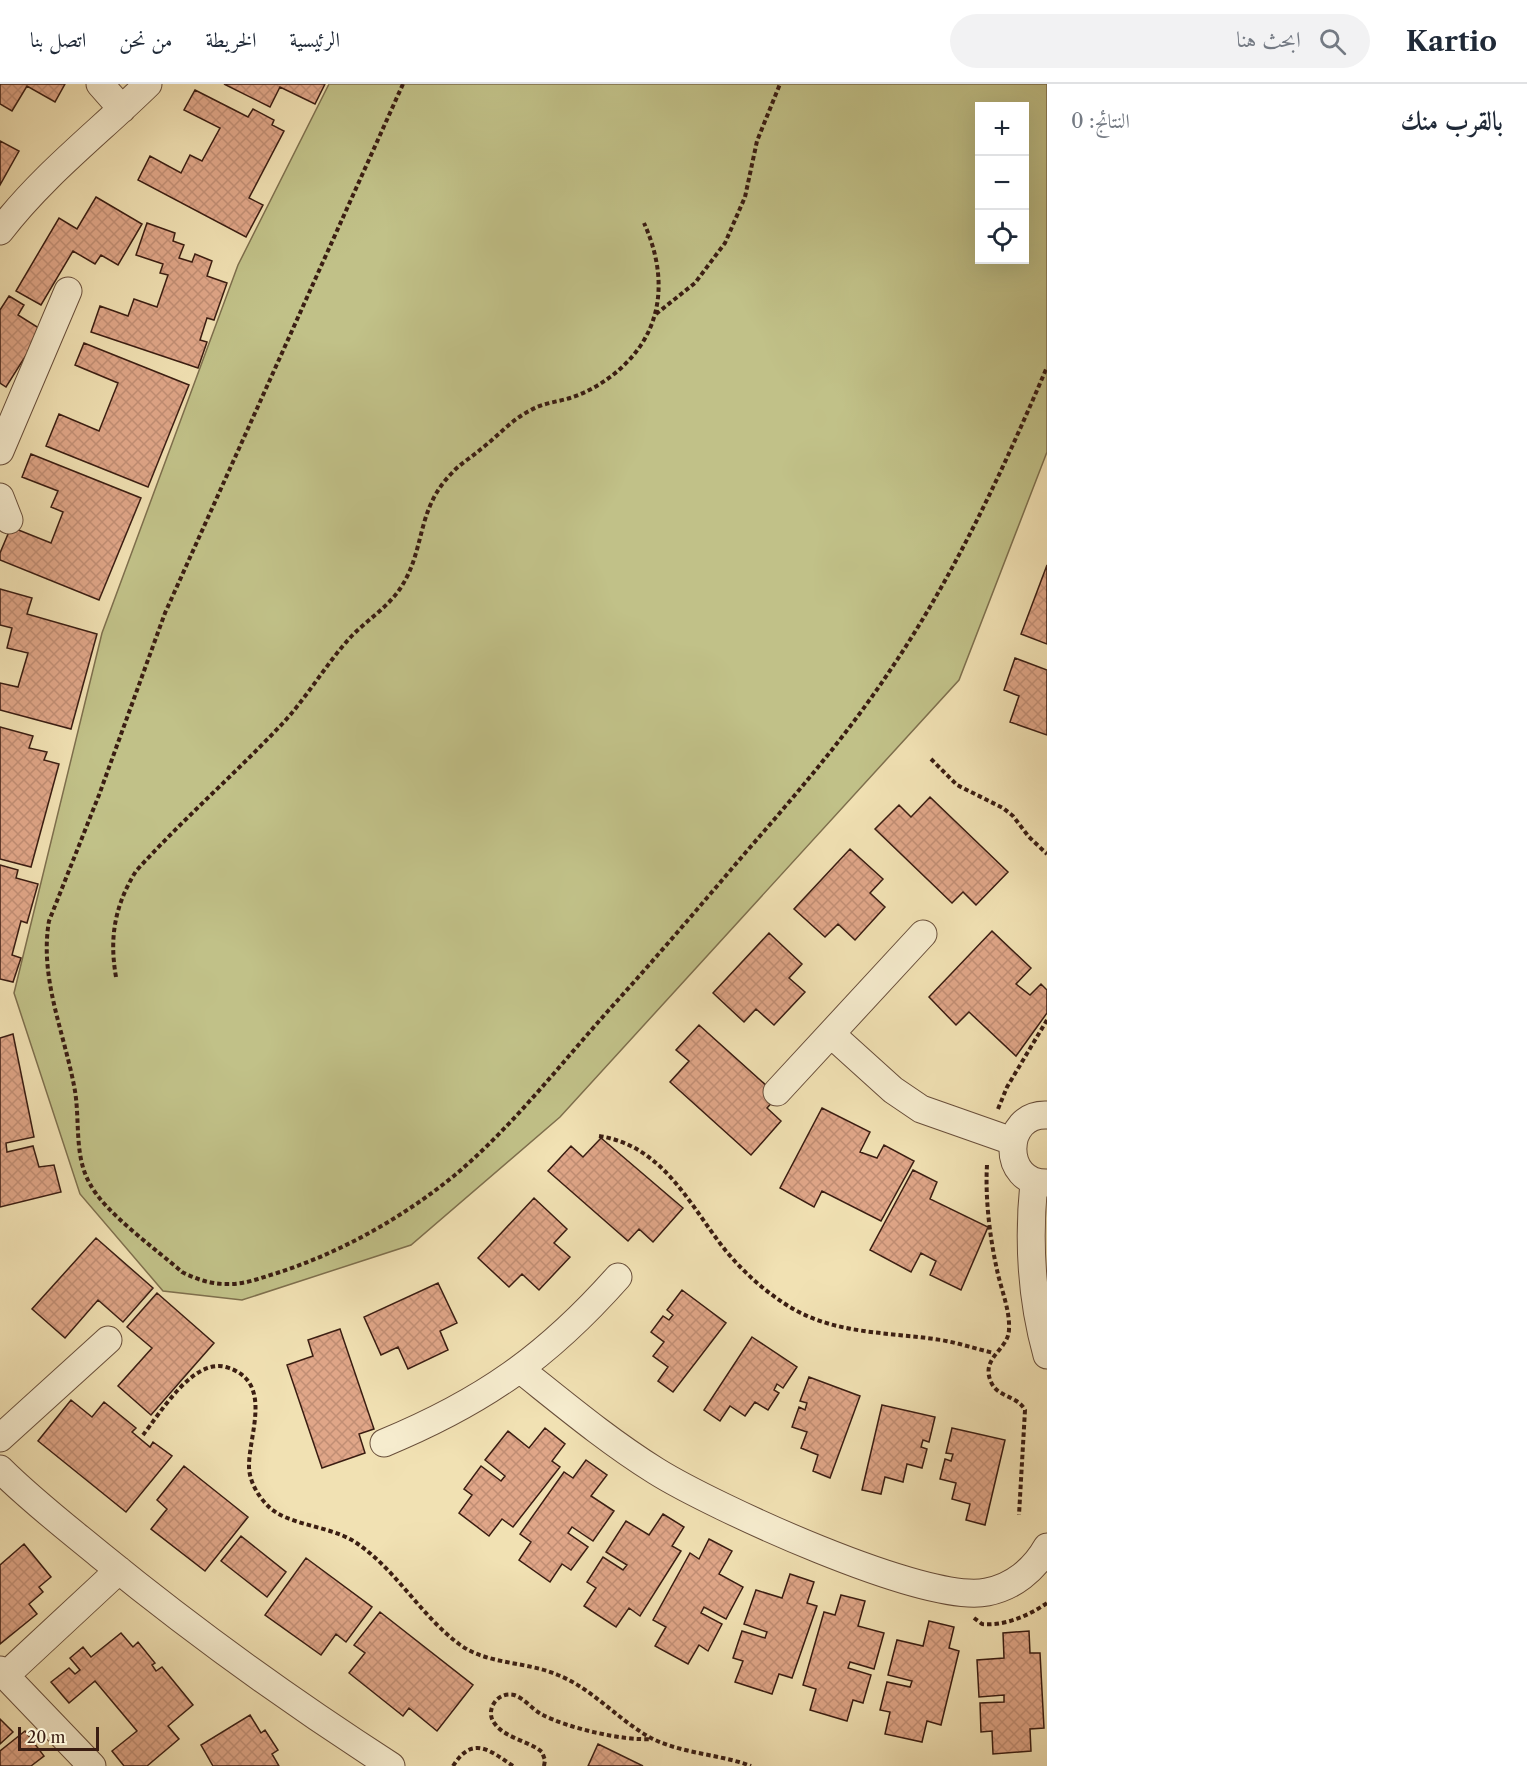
<!DOCTYPE html>
<html lang="ar">
<head>
<meta charset="utf-8">
<style>
	body { margin:0; font-family:"Libre Caslon Text",Amiri,serif; background:#f2f2f3; color:#1f2937; direction:rtl }
	.controls { position:absolute; right:18px; top:18px; display:grid; overflow:hidden; border-radius:0px; box-shadow:0 6px 24px #0002 }
	.controls button { width:54px; height:54px; display:grid; place-items:center; padding:0; border:0; border-bottom:2px solid #e0e1e3; background:#fff; color:#1f2937; font:30px sans-serif }
	.scale { position:absolute; left:18px; bottom:15px; width:81px; box-sizing:border-box; padding-left:6px; border:3px solid #3a1d12; border-top:0; font-size:16px; line-height:21px; white-space:nowrap; color:#3a1d12; -webkit-text-stroke:4px #f6ecce; paint-order:stroke }
	.list { margin:0; padding:0; list-style:none }
	h2 { display:flex; justify-content:space-between; align-items:center; height:78px; margin:0; padding:0 24px; font-size:26px }
	h2 small { font-size:20px; font-weight:400; color:#747a83 }
	.icon { flex:none; width:33px; height:33px; fill:none; stroke:currentColor; stroke-width:2; stroke-linecap:round; stroke-linejoin:round }
	.map { position:relative; flex:none; width:1047px; height:1682px; overflow:hidden; direction:ltr }
	header { display:flex; align-items:center; gap:36px; box-sizing:border-box; height:84px; padding:0 30px; background:#fff; border-bottom:2px solid #e0e1e3 }
	header strong { font-size:28px }
	nav { display:flex; gap:33px; margin-inline-start:auto; font-size:21px }
	.search { width:420px; height:54px; background:#f2f2f3; display:flex; align-items:center; gap:15px; box-sizing:border-box; padding:0 21px; border-radius:33px; color:#747a83; font-size:22px }
	main { display:flex }
	aside { flex:1; background:#fff }
	.map>svg:first-child { display:block }
	.green { fill:#c1c188; stroke:#7e6f4d; stroke-width:1.5; fill-rule:evenodd }
	.building { fill:url(#building-cross-hatch); stroke:#3a1d12; stroke-width:1.5 }
	.lines { fill:none; stroke-linecap:round; stroke-linejoin:round }
	.minor-casing { stroke:#684e3a; stroke-width:29 }
	.path { stroke:#3a1d12; stroke-width:4; stroke-dasharray:4.5 3; stroke-linecap:butt }
	.minor { stroke:#f6ecce; stroke-width:27 }
</style>
</head>
<body>
<header>
<strong>Kartio</strong>
<div class="search"><svg class="icon" aria-label="search" viewBox="0 0 24 24"><circle cx="10" cy="10" r="6"/><path d="M15 15l6 6"/></svg>ابحث هنا</div>
<nav><a>الرئيسية</a><a>الخريطة</a><a>من نحن</a><a>اتصل بنا</a></nav>
</header>
<main>
<aside>
<h2>بالقرب منك<small>النتائج: 0</small></h2>
<ul class="list">
</ul>
</aside>
<div class="map">
<svg width="1047" height="1682" viewBox="0 0 1047 1682">
	<defs>
		<pattern id="building-cross-hatch" width="8" height="8" patternUnits="userSpaceOnUse" patternTransform="scale(1.5)"><rect width="8" height="8" fill="#e0a688"/><path d="M0 0l8 8M0 8l8-8" fill="none" stroke="#c18e74"/></pattern>
	</defs>
	<rect width="100%" height="100%" fill="#f1e1b3"/>
	<filter id="stains"><feTurbulence type="fractalNoise" baseFrequency=".00333" numOctaves="4"/><feColorMatrix values="0 0 0 0 .2 0 0 0 0 .09 0 0 0 0 .02 0 0 0 .5 -.17"/></filter>
	<radialGradient id="worn" r=".72"><stop offset=".6" stop-color="#630" stop-opacity="0"/><stop offset="1" stop-color="#630" stop-opacity=".3"/></radialGradient>
	<path class="green" d="M 329,0 L 1047,0 L 1047,368 L 959,596 L 560,1033 L 411,1161 L 242,1216 L 163,1207 L 80,1110 L 14,909 L 102,549 L 238,181 ZM 980,22 L 1024,22 L 1024,176 L 980,176 Z"/>
	<path class="building" d="M 0,0 L 65,0 L 55,18 L 27,2 L 12,27 L 0,20 Z
		M 224,0 L 325,0 L 315,20 L 280,3 L 270,23 Z
		M 195,6 L 248,33 L 253,25 L 274,36 L 272,41 L 284,47 L 249,114 L 263,121 L 246,153 L 138,96 L 150,72 L 181,89 L 190,71 L 202,77 L 220,44 L 184,26 Z
		M 0,57 L 19,67 L 0,101 Z
		M 96,113 L 142,140 L 118,181 L 101,171 L 95,180 L 73,167 L 41,221 L 16,207 L 59,134 L 77,145 Z
		M 147,139 L 175,149 L 173,157 L 184,161 L 179,174 L 192,178 L 195,170 L 212,177 L 207,192 L 227,199 L 214,236 L 207,234 L 200,256 L 207,258 L 198,284 L 91,248 L 100,222 L 128,232 L 134,215 L 157,223 L 168,191 L 160,189 L 163,180 L 136,171 Z
		M 9,212 L 24,221 L 18,231 L 42,246 L 6,303 L 0,299 L 0,226 Z
		M 84,259 L 189,301 L 148,403 L 46,362 L 59,330 L 99,347 L 118,299 L 75,281 Z
		M 31,370 L 141,414 L 99,516 L 0,476 L 0,469 L 11,443 L 51,459 L 63,428 L 51,423 L 58,407 L 22,393 Z
		M 1047,481 L 1047,560 L 1021,550 Z
		M 0,505 L 32,514 L 27,530 L 97,550 L 71,645 L 0,626 L 0,599 L 18,603 L 28,569 L 7,564 L 12,544 L 0,541 Z
		M 1015,574 L 1047,586 L 1047,651 L 1010,638 L 1019,612 L 1004,606 Z
		M 0,643 L 33,652 L 29,664 L 47,668 L 44,676 L 59,680 L 31,783 L 0,775 Z
		M 930,713 L 1008,788 L 976,821 L 963,808 L 952,819 L 875,745 L 899,721 L 911,733 Z
		M 850,765 L 883,795 L 870,809 L 885,823 L 855,856 L 838,840 L 825,853 L 794,825 Z
		M 0,781 L 18,786 L 16,794 L 38,800 L 27,839 L 21,837 L 12,871 L 21,874 L 13,898 L 0,895 Z
		M 992,847 L 1031,884 L 1016,900 L 1030,911 L 1041,900 L 1047,906 L 1047,929 L 1016,972 L 969,928 L 956,941 L 929,913 Z
		M 769,849 L 802,880 L 789,894 L 805,908 L 774,941 L 756,925 L 744,938 L 713,909 Z
		M 699,941 L 778,1012 L 767,1024 L 781,1037 L 751,1071 L 670,998 L 689,977 L 676,966 Z
		M 13,950 L 34,1053 L 6,1059 L 7,1068 L 33,1062 L 39,1083 L 54,1081 L 61,1108 L 0,1123 L 0,954 Z
		M 822,1024 L 870,1048 L 860,1068 L 877,1074 L 884,1061 L 914,1077 L 881,1137 L 822,1107 L 814,1123 L 780,1104 Z
		M 601,1054 L 683,1124 L 653,1158 L 639,1145 L 628,1157 L 548,1087 L 571,1062 L 583,1073 Z
		M 913,1086 L 937,1098 L 930,1115 L 988,1143 L 961,1206 L 930,1191 L 936,1177 L 921,1169 L 911,1188 L 870,1166 Z
		M 534,1114 L 567,1145 L 554,1159 L 570,1173 L 539,1206 L 522,1190 L 509,1203 L 478,1174 Z
		M 96,1154 L 153,1204 L 123,1238 L 98,1216 L 65,1254 L 32,1225 Z
		M 438,1199 L 457,1239 L 440,1247 L 448,1266 L 408,1285 L 398,1263 L 381,1271 L 364,1233 Z
		M 682,1206 L 726,1239 L 673,1308 L 658,1297 L 668,1283 L 653,1272 L 664,1258 L 651,1248 L 663,1232 L 669,1236 L 673,1231 L 667,1226 Z
		M 157,1209 L 214,1259 L 151,1331 L 118,1302 L 152,1264 L 127,1243 Z
		M 340,1245 L 374,1345 L 359,1350 L 365,1369 L 322,1384 L 287,1281 L 313,1272 L 308,1256 Z
		M 752,1253 L 797,1283 L 783,1304 L 777,1300 L 774,1306 L 779,1309 L 768,1326 L 755,1318 L 745,1332 L 730,1322 L 720,1337 L 704,1326 Z
		M 809,1293 L 860,1312 L 830,1394 L 813,1387 L 818,1371 L 801,1364 L 807,1348 L 792,1343 L 799,1323 L 805,1326 L 807,1319 L 800,1317 Z
		M 71,1316 L 92,1333 L 104,1318 L 136,1344 L 132,1348 L 150,1363 L 153,1358 L 172,1372 L 126,1428 L 38,1357 Z
		M 882,1321 L 935,1333 L 929,1358 L 923,1356 L 921,1363 L 927,1365 L 922,1384 L 907,1380 L 903,1398 L 885,1393 L 881,1410 L 862,1406 Z
		M 545,1344 L 565,1360 L 552,1377 L 560,1383 L 513,1443 L 502,1435 L 489,1452 L 459,1429 L 472,1411 L 464,1405 L 481,1382 L 501,1397 L 505,1392 L 485,1376 L 508,1347 L 529,1364 Z
		M 952,1344 L 1005,1356 L 985,1441 L 966,1436 L 970,1420 L 952,1415 L 956,1399 L 940,1395 L 945,1375 L 951,1377 L 953,1370 L 946,1369 Z
		M 586,1376 L 607,1391 L 591,1412 L 614,1427 L 593,1457 L 572,1443 L 568,1449 L 588,1463 L 571,1486 L 562,1480 L 550,1498 L 519,1476 L 531,1458 L 520,1450 L 564,1388 L 573,1394 Z
		M 184,1382 L 248,1433 L 205,1487 L 151,1445 L 167,1425 L 157,1416 Z
		M 663,1430 L 684,1443 L 672,1462 L 681,1467 L 640,1532 L 629,1524 L 616,1543 L 584,1522 L 596,1504 L 587,1498 L 603,1473 L 623,1486 L 627,1481 L 606,1468 L 626,1437 L 649,1451 Z
		M 241,1452 L 286,1488 L 267,1513 L 221,1477 Z
		M 709,1455 L 732,1467 L 719,1490 L 743,1503 L 726,1535 L 704,1523 L 701,1529 L 722,1540 L 708,1567 L 699,1561 L 688,1580 L 655,1562 L 666,1543 L 653,1536 L 690,1469 L 699,1475 Z
		M 24,1460 L 51,1493 L 39,1503 L 43,1508 L 29,1520 L 37,1530 L 0,1560 L 0,1481 Z
		M 306,1474 L 372,1523 L 346,1558 L 336,1550 L 321,1571 L 265,1531 Z
		M 790,1490 L 814,1498 L 807,1519 L 817,1522 L 792,1594 L 779,1590 L 772,1610 L 735,1598 L 743,1577 L 733,1574 L 742,1547 L 765,1554 L 767,1548 L 744,1540 L 756,1506 L 782,1514 Z
		M 841,1511 L 865,1517 L 858,1542 L 884,1549 L 874,1585 L 850,1578 L 848,1584 L 871,1591 L 863,1619 L 853,1616 L 847,1637 L 810,1626 L 816,1605 L 803,1601 L 824,1528 L 835,1531 Z
		M 380,1528 L 473,1601 L 437,1647 L 409,1624 L 403,1632 L 349,1589 L 365,1569 L 354,1561 Z
		M 929,1537 L 954,1543 L 949,1564 L 959,1567 L 941,1641 L 927,1637 L 922,1658 L 885,1650 L 890,1628 L 880,1626 L 887,1598 L 910,1603 L 912,1597 L 888,1591 L 897,1556 L 923,1562 Z
		M 1029,1547 L 1030,1569 L 1040,1569 L 1044,1644 L 1030,1645 L 1031,1667 L 993,1670 L 992,1647 L 981,1648 L 980,1619 L 1004,1618 L 1004,1611 L 979,1613 L 977,1576 L 1004,1574 L 1003,1549 Z
		M 121,1549 L 133,1563 L 138,1558 L 155,1579 L 152,1581 L 156,1587 L 162,1583 L 193,1621 L 168,1642 L 179,1655 L 147,1682 L 124,1682 L 112,1667 L 137,1647 L 95,1597 L 69,1619 L 51,1598 L 69,1584 L 75,1590 L 80,1586 L 70,1574 L 83,1563 L 91,1573 Z
		M 250,1631 L 261,1649 L 265,1646 L 278,1666 L 272,1670 L 279,1682 L 213,1682 L 201,1661 Z
		M 0,1635 L 13,1648 L 0,1660 Z
		M 25,1647 L 44,1672 L 31,1682 L 0,1682 L 0,1667 Z
		M 598,1660 L 643,1682 L 588,1682 Z"/>
	<g class="lines">
		<g class="minor-casing">
			<path id="minor" d="M 100,0 L 122,25
				M 0,147 C 43,91 98,49 148,0
				M 0,367 L 68,207
				M 0,413 L 9,436
				M 831,950 L 893,1006 L 921,1025 L 1012,1057
				M 777,1008 L 923,850
				M 1047,1031 C 1002,1029 1001,1100 1047,1099
				M 1034,1098 C 1028,1157 1031,1214 1047,1271
				M 521,1286 C 565,1321 608,1357 656,1387 C 712,1422 926,1521 987,1508 C 1013,1503 1034,1486 1047,1463
				M 0,1354 L 108,1256
				M 384,1359 C 483,1318 547,1273 618,1193
				M 0,1385 C 31,1416 66,1443 100,1471 C 193,1547 290,1617 391,1682
				M 0,1586 L 92,1682
				M 6,1591 L 119,1486"/>
		</g>
		<path class="path" d="M 403,0 L 165,529 L 99,711 L 49,837 C 39,895 65,950 75,1007 C 80,1038 74,1072 90,1100 C 106,1130 156,1165 182,1188 C 196,1195 210,1200 226,1200 C 244,1201 260,1194 277,1189 C 342,1168 402,1134 455,1091 C 512,1043 559,982 608,927 C 655,875 701,821 746,768 C 800,706 852,645 897,576 C 957,485 1004,384 1047,283
			M 656,230 L 695,199 L 725,159 L 745,113 L 757,57 L 780,0
			M 931,675 L 957,701 L 1003,724 L 1013,732 L 1029,753 L 1047,770
			M 116,893 C 109,853 115,821 136,787 C 183,735 236,689 283,639 C 307,613 325,582 348,556 C 363,539 383,527 397,509 C 427,469 414,426 453,388 C 461,379 472,373 481,365 C 498,352 511,336 531,326 C 543,319 557,318 570,314 C 598,305 625,285 641,261 C 666,223 662,179 644,139
			M 998,1025 L 1007,1003 L 1047,936
			M 599,1052 C 664,1062 690,1122 726,1167 C 746,1191 769,1211 795,1226 C 841,1251 891,1248 941,1256 C 959,1259 976,1265 994,1269
			M 987,1081 C 985,1115 990,1154 997,1186 C 1001,1205 1010,1226 1009,1245 C 1009,1266 980,1273 991,1298 C 998,1314 1017,1311 1025,1326 L 1019,1431
			M 143,1351 C 161,1328 193,1274 226,1283 C 274,1297 249,1349 249,1382 C 249,1397 258,1412 268,1422 C 288,1442 329,1441 355,1458 C 396,1485 420,1531 459,1560 C 487,1581 526,1577 558,1591 C 593,1605 618,1636 651,1654 C 683,1670 719,1670 751,1682
			M 974,1534 L 982,1540 C 1005,1542 1028,1532 1047,1519
			M 453,1682 C 473,1651 489,1666 513,1682
			M 544,1682 L 545,1676 L 542,1668 C 529,1657 505,1654 495,1640 C 484,1627 497,1607 514,1611 C 524,1614 532,1625 541,1630 C 567,1644 623,1657 652,1655"/>
		<use href="#minor" class="minor"/>
	</g>
	<rect width="100%" height="100%" filter="url(#stains)"/>
	<rect width="100%" height="100%" fill="url(#worn)"/>
</svg>
<div class="controls">
<button>+</button>
<button>−</button>
<button><svg class="icon" aria-label="locate" viewBox="0 0 24 24"><circle cx="12" cy="12" r="6"/><path d="M12 2v4M12 18v4M2 12h4M18 12h4"/></svg></button>
</div>
<div class="scale">20 m</div>
</div>
</main>
</body>
</html>
